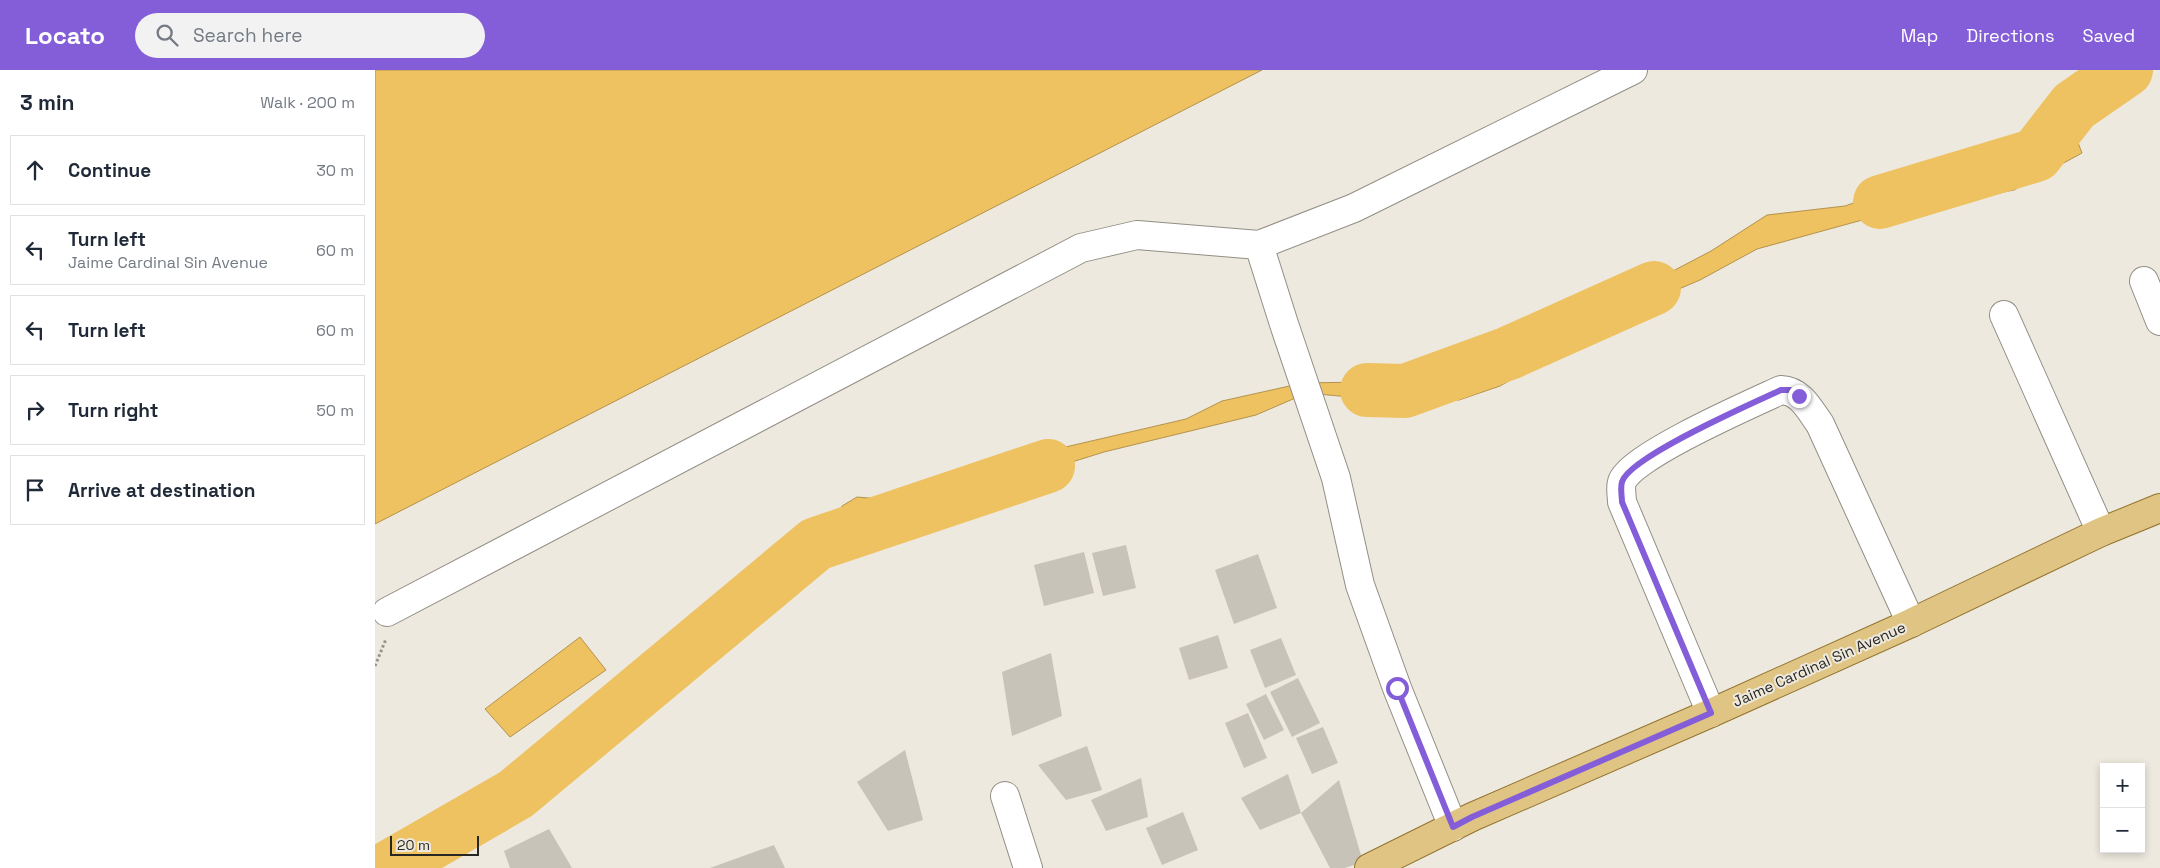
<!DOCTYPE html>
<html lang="en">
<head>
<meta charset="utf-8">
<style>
	body { margin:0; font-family:"Space Grotesk",sans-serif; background:#f2f2f3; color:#1f2937 }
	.controls { position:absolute; right:15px; bottom:15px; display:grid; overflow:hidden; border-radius:0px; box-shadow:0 2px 8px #0003 }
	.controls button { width:45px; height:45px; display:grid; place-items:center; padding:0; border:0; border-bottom:1px solid #e0e1e3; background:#fff; color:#1f2937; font:25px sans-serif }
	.scale { position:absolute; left:15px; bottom:12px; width:89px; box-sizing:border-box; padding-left:5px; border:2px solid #292723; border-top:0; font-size:14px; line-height:18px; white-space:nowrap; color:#292723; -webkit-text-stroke:4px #eee9de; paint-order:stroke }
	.stop { position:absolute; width:15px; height:15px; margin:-11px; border:4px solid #845ed8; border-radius:50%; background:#fff }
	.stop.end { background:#845ed8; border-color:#fff; box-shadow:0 1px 5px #0008 }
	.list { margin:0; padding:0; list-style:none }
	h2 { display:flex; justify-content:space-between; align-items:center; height:65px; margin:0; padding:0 20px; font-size:21px }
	h2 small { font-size:16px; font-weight:400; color:#747a83 }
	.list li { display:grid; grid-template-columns:32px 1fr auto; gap:15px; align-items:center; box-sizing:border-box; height:70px; margin:0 10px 10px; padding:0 10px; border:1px solid #e0e1e3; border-radius:0px }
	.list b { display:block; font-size:19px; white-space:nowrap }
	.list p { margin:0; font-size:16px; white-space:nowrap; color:#747a83 }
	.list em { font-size:16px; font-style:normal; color:#747a83 }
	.icon { flex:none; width:28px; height:28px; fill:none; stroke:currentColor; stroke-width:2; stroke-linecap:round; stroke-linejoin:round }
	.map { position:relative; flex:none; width:1785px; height:798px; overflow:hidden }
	header { display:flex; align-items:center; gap:30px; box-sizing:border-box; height:70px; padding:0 25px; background:#845ed8; color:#fff }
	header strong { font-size:24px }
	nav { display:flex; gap:28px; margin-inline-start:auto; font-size:18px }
	.search { width:350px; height:45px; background:#f2f2f3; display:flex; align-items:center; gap:12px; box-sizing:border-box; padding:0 18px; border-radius:28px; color:#747a83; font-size:19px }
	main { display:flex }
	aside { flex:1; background:#fff }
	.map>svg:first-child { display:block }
	.water { fill:#eec161; stroke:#b3934e }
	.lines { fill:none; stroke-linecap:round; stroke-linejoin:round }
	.river { stroke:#eec161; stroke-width:54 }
	.building { fill:#c8c3b8 }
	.minor-casing { stroke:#938e85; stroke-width:30 }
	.major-casing { stroke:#92732d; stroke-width:30 }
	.path { stroke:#96938b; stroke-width:3; stroke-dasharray:2.5 2.5; stroke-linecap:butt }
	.minor { stroke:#fff; stroke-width:28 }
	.major { stroke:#dfc484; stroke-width:28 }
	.route { stroke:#845ed8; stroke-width:6 }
	.labels { text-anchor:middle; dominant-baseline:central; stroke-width:4; stroke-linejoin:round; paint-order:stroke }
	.street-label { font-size:15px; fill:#292723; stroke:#eee9de }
</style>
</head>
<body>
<header>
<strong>Locato</strong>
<div class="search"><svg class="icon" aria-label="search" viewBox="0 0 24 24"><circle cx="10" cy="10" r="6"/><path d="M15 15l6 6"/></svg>Search here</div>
<nav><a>Map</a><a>Directions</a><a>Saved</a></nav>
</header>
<main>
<aside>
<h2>3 min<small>Walk · 200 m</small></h2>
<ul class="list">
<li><svg class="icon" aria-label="ahead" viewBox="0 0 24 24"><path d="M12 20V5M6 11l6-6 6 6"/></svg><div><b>Continue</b></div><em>30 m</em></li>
<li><svg class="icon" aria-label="left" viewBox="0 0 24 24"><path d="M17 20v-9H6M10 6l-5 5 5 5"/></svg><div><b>Turn left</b><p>Jaime Cardinal Sin Avenue</p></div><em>60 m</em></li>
<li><svg class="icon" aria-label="left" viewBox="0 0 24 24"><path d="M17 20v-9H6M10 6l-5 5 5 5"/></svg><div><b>Turn left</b></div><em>60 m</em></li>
<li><svg class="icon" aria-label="right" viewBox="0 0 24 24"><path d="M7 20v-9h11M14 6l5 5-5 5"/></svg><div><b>Turn right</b></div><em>50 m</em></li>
<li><svg class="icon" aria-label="arrive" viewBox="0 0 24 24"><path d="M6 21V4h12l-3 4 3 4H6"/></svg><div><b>Arrive at destination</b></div></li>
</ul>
</aside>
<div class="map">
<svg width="1785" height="798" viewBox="0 0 1785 798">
	<rect width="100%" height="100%" fill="#eee9de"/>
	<path class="water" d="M 0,0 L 887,0 L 0,454 Z
		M 1697,57 L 1707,83 L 1639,120 L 1583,131 L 1549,133 L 1382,179 L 1325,210 L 1285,227 L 1216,264 L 1125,316 L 1084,330 L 1017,331 L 932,323 L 881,345 L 729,382 L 633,412 L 538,435 L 487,469 L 462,460 L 462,447 L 467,436 L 482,427 L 505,429 L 626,392 L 811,349 L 847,331 L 928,313 L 1046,311 L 1086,306 L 1132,296 L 1165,278 L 1218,243 L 1336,181 L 1392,145 L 1470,136 L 1549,108 L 1586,111 L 1620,111 L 1637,103 L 1665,67 Z
		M 205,567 L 231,600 L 135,667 L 110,639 Z"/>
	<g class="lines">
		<path class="river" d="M 1505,132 L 1661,85 L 1699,36 L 1751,0
			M 992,320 L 1030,321 L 1134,283 L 1279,218
			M 13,798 L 141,724 L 441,474 L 673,396"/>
	</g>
	<path class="building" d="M 751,475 L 761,518 L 728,526 L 717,483 Z
		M 709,482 L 719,523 L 669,536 L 659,495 Z
		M 883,484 L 902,538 L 859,554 L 840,500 Z
		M 843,565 L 853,598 L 814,610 L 804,578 Z
		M 906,568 L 921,605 L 890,618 L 875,580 Z
		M 676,583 L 687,646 L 637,666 L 627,602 Z
		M 923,608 L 945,653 L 917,667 L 895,622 Z
		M 891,624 L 909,660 L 889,670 L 871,634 Z
		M 873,643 L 892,688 L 869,698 L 850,653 Z
		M 948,657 L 963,693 L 937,704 L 921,668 Z
		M 712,676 L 727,720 L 691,730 L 663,695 Z
		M 530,680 L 548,750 L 513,761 L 482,712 Z
		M 913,704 L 926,743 L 885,760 L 866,728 Z
		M 766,708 L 773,747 L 731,761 L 716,730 Z
		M 964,710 L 988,792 L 970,798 L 955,798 L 926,743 Z
		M 808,742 L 823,780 L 787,795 L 771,758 Z
		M 174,759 L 197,798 L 135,798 L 129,781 Z
		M 399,775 L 410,798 L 335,798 Z"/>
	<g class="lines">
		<g class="minor-casing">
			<path id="minor" d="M 1769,211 L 1785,251
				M 1629,245 L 1726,462
				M 12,542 L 706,178 L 762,165 L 884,175
				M 1336,643 L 1247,432 C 1247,426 1245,418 1247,412 C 1254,387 1378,333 1406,320 C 1426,321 1434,339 1445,354 L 1536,553
				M 630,726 L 653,798
				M 1078,757 L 1022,618 L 985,515 L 961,408 L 909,254 L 884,175 L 979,138 L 1258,0"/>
		</g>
		<g class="major-casing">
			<path id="major" d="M 994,798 L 1097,747 L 1336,643 L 1536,553 L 1726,462 L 1785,438"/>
		</g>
		<path class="path" d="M 0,596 L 11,569"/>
		<use href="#minor" class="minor"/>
		<use href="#major" class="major"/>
	</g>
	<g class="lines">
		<path class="route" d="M 1022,618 L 1078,757 L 1097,747 L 1336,643 L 1247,432 C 1247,426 1245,418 1247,412 C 1254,387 1378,333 1406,320 L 1415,320 L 1424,326"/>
	</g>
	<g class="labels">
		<g class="street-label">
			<text transform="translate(1444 594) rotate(-24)">Jaime Cardinal Sin Avenue</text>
		</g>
	</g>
</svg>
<div class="controls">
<button>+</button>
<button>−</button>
</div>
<div class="scale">20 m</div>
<div class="stop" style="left:1022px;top:618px"></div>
<div class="stop end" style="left:1424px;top:326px"></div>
</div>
</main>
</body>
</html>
